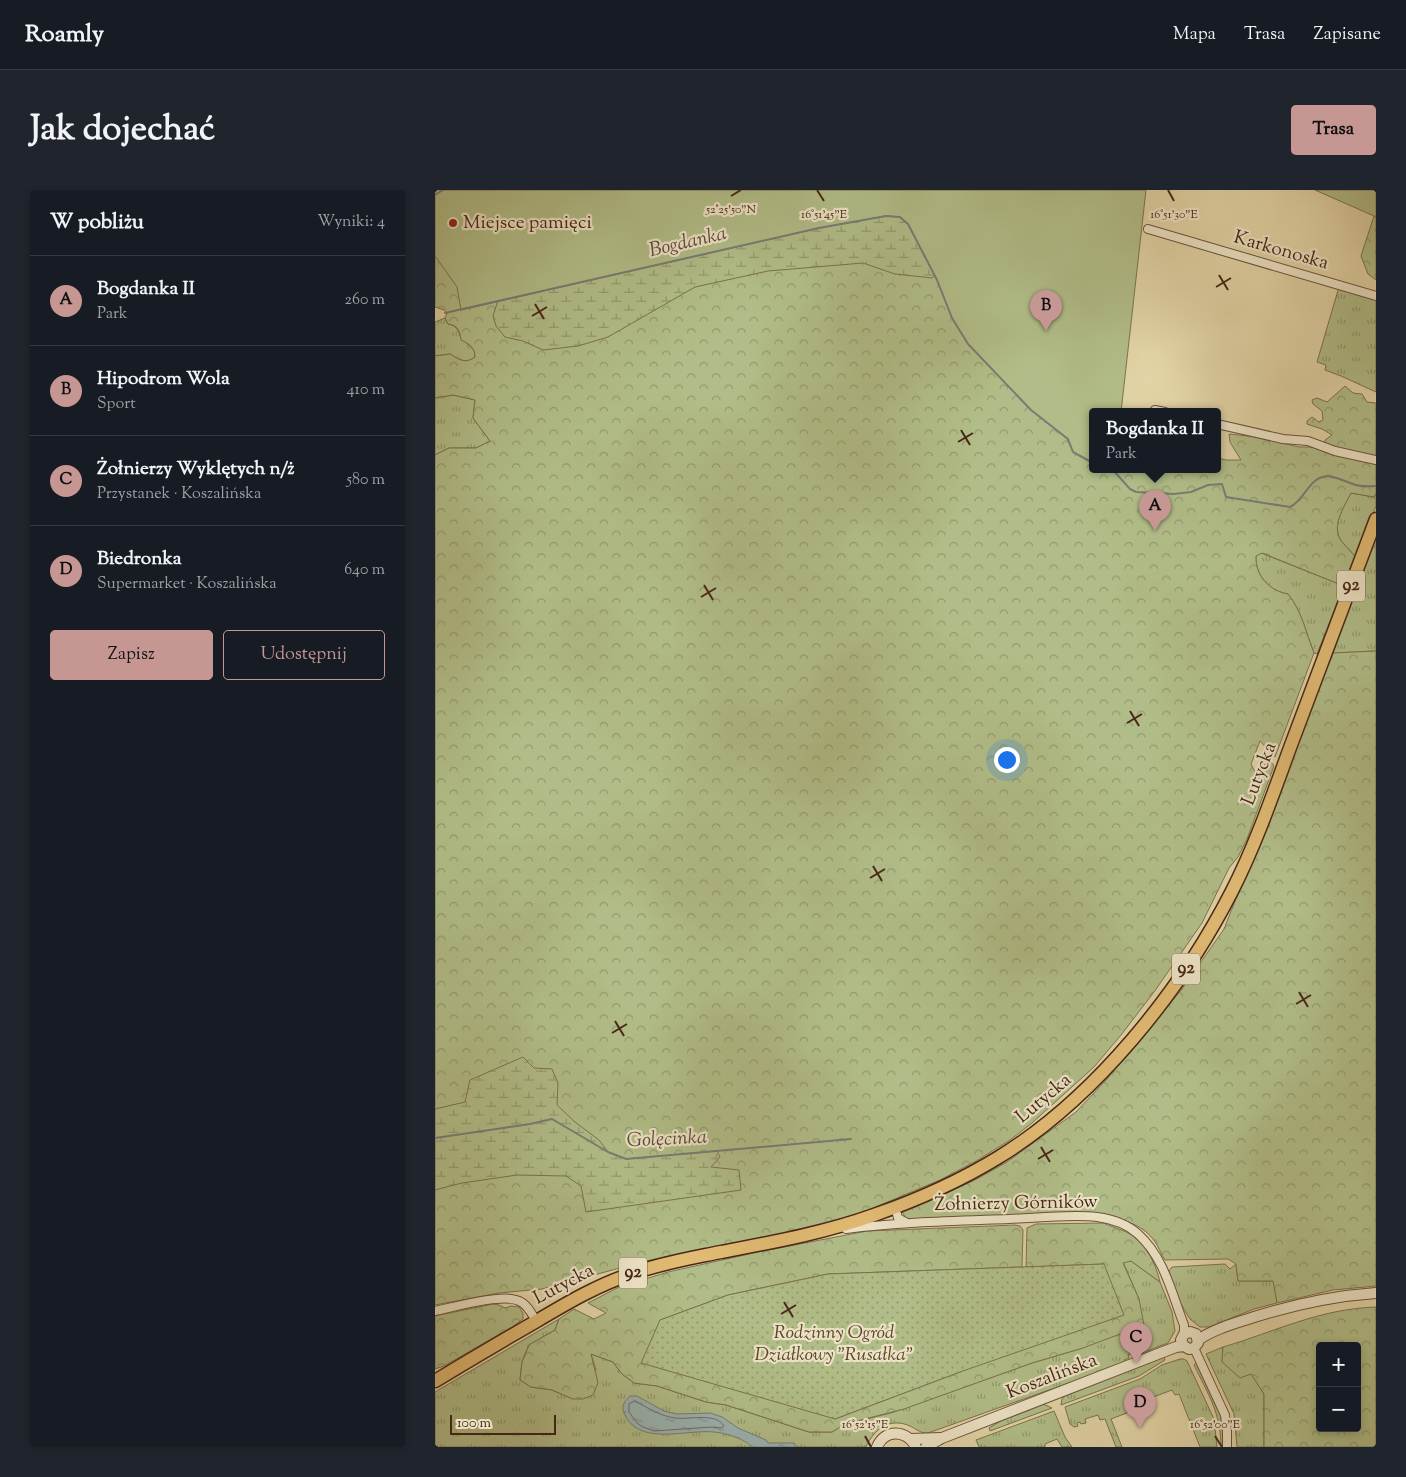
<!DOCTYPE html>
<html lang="pl">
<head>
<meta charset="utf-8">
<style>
	body { margin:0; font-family:"Sorts Mill Goudy",serif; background:#20242c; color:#f1f3f6 }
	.controls { position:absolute; right:15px; bottom:15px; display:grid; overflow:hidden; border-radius:5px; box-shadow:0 2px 8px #0003 }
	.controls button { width:45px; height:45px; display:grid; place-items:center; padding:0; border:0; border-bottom:1px solid #363941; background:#171b24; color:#f1f3f6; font:25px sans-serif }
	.scale { position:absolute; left:15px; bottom:12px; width:106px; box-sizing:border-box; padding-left:5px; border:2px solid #482717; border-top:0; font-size:14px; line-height:18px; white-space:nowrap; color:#482717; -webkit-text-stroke:4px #ece3c5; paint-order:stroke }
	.you { position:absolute; left:571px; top:569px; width:18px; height:18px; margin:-12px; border:4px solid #fff; border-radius:50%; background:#1a73e8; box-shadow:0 0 0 8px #1a73e833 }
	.badge { display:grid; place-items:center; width:32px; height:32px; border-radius:50%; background:#c59692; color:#111; font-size:16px; font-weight:700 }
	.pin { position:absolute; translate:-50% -41px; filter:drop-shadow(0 1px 2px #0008) }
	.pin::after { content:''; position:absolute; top:26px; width:18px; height:15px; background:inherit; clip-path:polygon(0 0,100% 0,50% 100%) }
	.popup { position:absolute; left:654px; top:218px; width:132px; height:65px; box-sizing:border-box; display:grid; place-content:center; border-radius:5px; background:#171b24; filter:drop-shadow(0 1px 4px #0005); font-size:16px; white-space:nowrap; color:#9ea1a6 }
	.popup b { font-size:19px; color:#f1f3f6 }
	.popup::after { content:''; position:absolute; left:50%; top:100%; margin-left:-10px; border:10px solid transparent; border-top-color:#171b24 }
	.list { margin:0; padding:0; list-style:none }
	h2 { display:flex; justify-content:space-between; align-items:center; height:65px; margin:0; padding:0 20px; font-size:21px }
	h2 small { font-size:16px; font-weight:400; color:#9ea1a6 }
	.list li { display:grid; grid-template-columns:32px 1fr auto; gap:15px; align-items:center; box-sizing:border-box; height:90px; padding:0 20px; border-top:1px solid #363941 }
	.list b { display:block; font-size:19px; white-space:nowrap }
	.list p { margin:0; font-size:16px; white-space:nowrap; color:#9ea1a6 }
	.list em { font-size:16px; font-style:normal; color:#9ea1a6 }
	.actions { display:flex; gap:10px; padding:15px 20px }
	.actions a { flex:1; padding:11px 0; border:1px solid #c59692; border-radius:5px; text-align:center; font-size:18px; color:#c59692 }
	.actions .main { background:#c59692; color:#111 }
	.map { position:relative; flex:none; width:941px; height:1257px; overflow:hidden; border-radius:5px }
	header { display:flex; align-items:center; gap:30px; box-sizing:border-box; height:70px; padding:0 25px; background:#171b24; border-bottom:1px solid #363941 }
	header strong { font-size:24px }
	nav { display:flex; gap:28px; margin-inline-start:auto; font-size:18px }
	.intro { display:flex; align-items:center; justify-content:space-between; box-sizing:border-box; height:120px; padding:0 30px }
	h1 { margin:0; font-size:35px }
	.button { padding:12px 22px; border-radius:5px; background:#c59692; color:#111; font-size:18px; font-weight:700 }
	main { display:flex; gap:30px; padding:0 30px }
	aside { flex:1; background:#171b24; border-radius:5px; box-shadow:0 2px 8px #0003 }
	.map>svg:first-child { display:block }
	.grass { fill:url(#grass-tufts); stroke:#7c7250 }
	.forest { fill:url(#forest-crowns); stroke:#7c7250; fill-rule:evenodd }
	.wetland { fill:url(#wetland-marsh); stroke:#7c7250 }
	.garden { fill:url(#garden-dots); stroke:#7c7250 }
	.pitch { fill:#b1bd88; stroke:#7c7250 }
	.water { fill:url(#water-ripples); stroke:#7a7c75 }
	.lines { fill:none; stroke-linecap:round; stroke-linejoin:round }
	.shore { stroke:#726e66; stroke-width:1 }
	.stream { stroke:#7a7c75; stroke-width:2 }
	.minor-casing { stroke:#6e523b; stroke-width:10 }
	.tertiary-casing { stroke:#6e523b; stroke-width:12 }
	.primary-casing { stroke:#482717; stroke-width:15 }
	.minor { stroke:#ece3c5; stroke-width:8 }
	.tertiary { stroke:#ece3c5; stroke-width:10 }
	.primary { stroke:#e1ba73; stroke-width:12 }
	.ticks { fill:none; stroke:#482717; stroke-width:2 }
	.poi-dot { fill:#8f2418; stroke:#ece3c5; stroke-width:2 }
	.labels { text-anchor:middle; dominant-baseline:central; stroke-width:4.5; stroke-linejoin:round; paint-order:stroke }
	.shield { fill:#ece3c5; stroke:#795f4b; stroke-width:1 }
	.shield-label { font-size:18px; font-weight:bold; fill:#482717 }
	.poi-label { font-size:19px; fill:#482717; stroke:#ece3c5; text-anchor:start }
	.street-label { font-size:19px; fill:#482717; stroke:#ece3c5 }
	.park-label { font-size:19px; font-style:italic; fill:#5d452e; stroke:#ece3c5 }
	.water-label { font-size:20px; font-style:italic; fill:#5d4a3e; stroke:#ece3c5 }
	.ticks-label { font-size:12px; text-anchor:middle; fill:#482717; stroke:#ece3c5; stroke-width:4.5; stroke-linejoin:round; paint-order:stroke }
</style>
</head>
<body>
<header>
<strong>Roamly</strong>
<nav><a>Mapa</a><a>Trasa</a><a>Zapisane</a></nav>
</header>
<div class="intro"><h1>Jak dojechać</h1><a class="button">Trasa</a></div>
<main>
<aside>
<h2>W pobliżu<small>Wyniki: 4</small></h2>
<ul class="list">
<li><span class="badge">A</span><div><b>Bogdanka II</b><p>Park</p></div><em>260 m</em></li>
<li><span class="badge">B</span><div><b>Hipodrom Wola</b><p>Sport</p></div><em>410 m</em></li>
<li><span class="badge">C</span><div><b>Żołnierzy Wyklętych n/ż</b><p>Przystanek · Koszalińska</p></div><em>580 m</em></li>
<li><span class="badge">D</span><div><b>Biedronka</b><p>Supermarket · Koszalińska</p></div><em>640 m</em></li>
</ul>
<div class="actions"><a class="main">Zapisz</a><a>Udostępnij</a></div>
</aside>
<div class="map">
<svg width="941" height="1257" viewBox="0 0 941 1257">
	<defs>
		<pattern id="grass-tufts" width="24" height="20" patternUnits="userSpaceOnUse" patternTransform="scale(1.25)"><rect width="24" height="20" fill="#b1bd88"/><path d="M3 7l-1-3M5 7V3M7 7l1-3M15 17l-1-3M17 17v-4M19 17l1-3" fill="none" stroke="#929a6e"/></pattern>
		<pattern id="forest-crowns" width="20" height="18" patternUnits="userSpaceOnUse" patternTransform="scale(1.25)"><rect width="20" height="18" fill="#b1bd88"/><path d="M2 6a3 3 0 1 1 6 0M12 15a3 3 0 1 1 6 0" fill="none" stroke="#929a6e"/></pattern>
		<pattern id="wetland-marsh" width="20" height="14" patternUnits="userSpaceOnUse" patternTransform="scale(1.25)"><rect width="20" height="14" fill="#b1bd88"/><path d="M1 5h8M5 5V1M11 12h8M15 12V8" fill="none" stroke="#929a6e"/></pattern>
		<pattern id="garden-dots" width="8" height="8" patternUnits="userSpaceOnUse" patternTransform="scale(1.25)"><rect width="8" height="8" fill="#b1bd88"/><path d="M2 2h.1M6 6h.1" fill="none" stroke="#929a6e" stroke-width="1.8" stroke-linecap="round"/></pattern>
		<pattern id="water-ripples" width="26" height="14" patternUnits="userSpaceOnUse" patternTransform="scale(1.25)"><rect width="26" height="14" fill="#9bb5b4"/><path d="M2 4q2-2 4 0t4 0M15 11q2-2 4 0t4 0" fill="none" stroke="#809391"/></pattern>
	</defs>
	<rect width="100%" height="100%" fill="#e2d4a6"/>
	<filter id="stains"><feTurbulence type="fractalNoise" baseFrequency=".004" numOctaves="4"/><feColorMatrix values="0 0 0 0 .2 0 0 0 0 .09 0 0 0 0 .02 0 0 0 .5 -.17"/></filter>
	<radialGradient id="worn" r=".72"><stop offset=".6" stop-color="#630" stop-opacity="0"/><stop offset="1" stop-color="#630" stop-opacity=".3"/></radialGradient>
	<path class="grass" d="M 904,97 L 941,109 L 941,202 L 906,186 L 890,180 L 891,175 L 882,172 Z
		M 10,128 L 13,134 C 25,136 22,144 29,151 C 35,157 40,157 40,167 C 31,174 24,170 15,164 L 0,166 L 0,132 Z
		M 18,205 L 40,210 L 38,228 L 55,251 L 41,258 L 14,258 L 0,265 L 0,208 Z
		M 916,303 L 939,307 L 941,303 L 941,316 L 921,368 C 917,362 912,358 907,352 C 895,337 909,317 916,303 Z
		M 941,343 L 941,461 L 898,463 Z
		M 826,363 L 909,396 L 882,464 L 879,463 C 871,444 867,421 853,404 C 835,401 820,386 821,366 Z
		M 696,1071 L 725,1092 L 737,1122 L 740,1141 L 733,1153 L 702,1165 L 700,1162 L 693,1165 L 694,1168 L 689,1170 L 690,1173 L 493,1243 C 487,1244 481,1239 475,1236 C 455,1227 439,1239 431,1257 L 0,1257 L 0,1202 L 124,1129 L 120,1140 L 94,1155 L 87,1171 L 85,1190 L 96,1197 L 117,1200 L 138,1209 L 161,1180 L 156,1164 L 178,1172 L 187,1184 L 199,1193 L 222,1196 L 271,1212 L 291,1215 L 374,1242 L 397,1242 L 410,1234 L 456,1223 L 597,1173 L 648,1158 L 704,1109 L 688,1072 Z
		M 790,1074 L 795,1079 L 801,1074 L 803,1091 L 839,1091 L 842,1113 L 819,1119 L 774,1137 L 765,1137 L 755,1129 L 744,1111 L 734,1081 L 737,1077 Z
		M 788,1157 L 787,1172 L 816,1183 L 829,1204 L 829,1257 L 802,1257 L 799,1224 L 771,1164 Z
		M 729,1167 L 730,1170 L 704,1186 L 626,1215 L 627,1209 L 632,1203 Z
		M 745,1169 L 749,1169 L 752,1171 L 779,1229 L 782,1257 L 765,1257 L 744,1204 L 740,1205 L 737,1200 L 713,1209 L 715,1214 L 676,1229 L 687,1257 L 681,1257 L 670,1229 L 665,1230 L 663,1225 L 650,1229 L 651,1233 L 646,1234 L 645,1232 L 642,1233 L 643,1236 L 639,1237 L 635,1234 L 630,1217 L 705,1189 L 727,1175 Z
		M 761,1173 L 786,1227 L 789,1257 L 786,1257 C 786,1223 773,1204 759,1175 Z
		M 606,1213 L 617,1218 L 555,1241 L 554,1238 L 571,1228 Z
		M 619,1221 L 630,1247 L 637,1257 L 627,1257 L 622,1249 L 610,1254 L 610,1257 L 544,1257 L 541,1250 Z"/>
	<path class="forest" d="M 0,0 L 561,0 L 684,222 L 658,222 L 658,280 L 782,280 L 783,268 L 791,270 L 806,270 L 795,252 L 794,244 L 822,247 L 864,257 L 878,257 L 898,265 L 941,274 L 941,303 L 939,307 L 916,303 C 909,317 895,337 907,352 C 912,358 917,362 921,368 L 909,396 L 827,363 L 821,366 C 820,386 835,401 853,404 C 867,421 871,443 879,463 L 840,567 L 825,551 L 816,574 L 820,582 L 824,581 L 832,571 L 836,572 L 839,576 L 812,649 L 803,667 L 794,678 L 767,733 L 719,802 L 686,845 L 659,877 L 597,933 L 575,950 L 541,971 L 505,990 L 424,1024 L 345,1044 L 211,1071 L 107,1099 L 64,1103 L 0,1115 L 0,265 L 14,258 L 41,258 L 55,251 L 38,228 L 40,210 L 18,205 L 0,208 L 0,166 L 15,164 C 24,170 31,174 40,167 C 40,157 34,154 26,150 C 25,141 23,135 13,134 L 10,128 L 12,123 L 9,120 L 0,117 Z
		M 939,26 L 941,27 L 941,90 L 933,84 L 926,66 Z
		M 910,196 L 918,203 L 927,204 L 932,212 L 941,213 L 941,267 L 890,255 L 890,250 L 897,245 L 887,239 L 872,234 L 872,231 L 877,227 L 884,232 L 888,230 L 887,221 L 878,214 L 877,210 L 882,208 L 892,212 Z
		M 941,461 L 941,1096 L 898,1100 L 842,1113 L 838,1091 L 803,1091 L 801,1074 L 793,1069 L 730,1070 C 726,1064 723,1055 718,1049 C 705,1032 679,1027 659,1023 L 471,1029 L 467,1021 L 538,991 L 572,972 L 641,922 L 672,889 L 747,799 L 789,739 L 898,463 Z
		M 668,1033 C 677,1037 689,1040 697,1045 C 712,1056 721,1074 725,1092 L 696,1071 L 688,1073 L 704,1109 L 709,1135 L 648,1158 L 597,1173 L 469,1219 L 410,1234 L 397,1242 L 374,1242 L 291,1215 L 271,1212 L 222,1196 L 199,1193 L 187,1184 L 178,1172 L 156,1164 L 163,1193 L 158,1205 L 148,1209 L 138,1209 L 117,1200 L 96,1197 L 85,1190 L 87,1172 L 94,1155 L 120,1140 L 124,1129 L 139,1119 L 159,1129 L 171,1123 L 153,1113 L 184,1097 L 233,1082 L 323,1062 L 432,1041 L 580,1035 L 585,1036 L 588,1040 L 587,1077 L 393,1084 L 293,1105 L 225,1130 L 400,1229 L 525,1182 L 669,1074 L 591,1077 L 592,1038 L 601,1034 Z
		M 58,1114 L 64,1115 L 70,1118 L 76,1116 L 84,1117 L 88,1123 L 88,1129 L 77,1137 L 9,1176 L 0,1179 L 0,1126 Z
		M 941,1117 L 941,1257 L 829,1257 L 829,1204 L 816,1184 L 805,1188 L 787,1172 L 788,1157 C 842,1141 884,1119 941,1117 ZM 885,1156 L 922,1156 L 922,1238 L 885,1238 Z"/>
	<path class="wetland" d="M 468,15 L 505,82 L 497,88 L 460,84 L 428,73 L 333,81 L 260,97 L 173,147 L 143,156 L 108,160 L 88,151 L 70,147 L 61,136 L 58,126 L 64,107 Z
		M 88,867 L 99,878 L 117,879 L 123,893 L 122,915 L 140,932 L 164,950 L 173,962 L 191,969 L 282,961 L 285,967 L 276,977 L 304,980 L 306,1000 L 151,1022 L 146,996 L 131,986 L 82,985 L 27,993 L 0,1000 L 0,919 L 30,912 L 35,890 Z"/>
	<path class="garden" d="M 669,1074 L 689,1125 L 525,1182 L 400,1229 L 206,1173 L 225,1130 L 293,1105 L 393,1084 Z"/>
	<path class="pitch" d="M 0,0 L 711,0 L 686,222 L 658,222 L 657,273 L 638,262 L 632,249 L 596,220 L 533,154 L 517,128 L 502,90 L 473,34 L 464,27 L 451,26 L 384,38 L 26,120 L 22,97 L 0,66 Z
		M 880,0 L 941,0 L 941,27 L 939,26 Z"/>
	<path class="water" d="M 195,1206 L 202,1206 L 229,1221 L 242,1224 L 275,1223 L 287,1227 L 303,1238 L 331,1250 L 333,1253 L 359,1253 L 361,1257 C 351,1257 326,1257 318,1257 C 315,1256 312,1252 309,1251 C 300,1246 289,1243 279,1242 C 250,1239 203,1257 189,1223 C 186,1215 190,1211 195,1206 Z"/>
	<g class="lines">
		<path class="shore" d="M 200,1211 C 213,1218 225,1226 240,1228 C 254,1230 281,1222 289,1236 L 286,1238 L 277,1237 L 219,1241 L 208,1237 L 202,1233 L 194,1222 L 194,1214 Z"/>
		<path class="stream" d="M 0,5 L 8,0
			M 10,123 L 384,38 L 451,26 L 465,27 L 473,34 L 502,90 L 517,128 L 533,154 L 596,220 L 633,249 L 638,262 L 658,273
			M 678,280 L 695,299 L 701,302 L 739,304 L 756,302 L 773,295 L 787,294 L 791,307 L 855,317 C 867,311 870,299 880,291 C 893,280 907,291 921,295 C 927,297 934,296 941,296
			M 0,948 L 95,934 L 117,929 L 173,962 L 191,969 L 416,949"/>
		<g class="minor-casing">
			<path id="minor" d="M 713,39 L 941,106
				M 720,220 L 730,222
				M 782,234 L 848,249 L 873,251 L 900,261 L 941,270
				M 460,1017 L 463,1028 L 472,1033
				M 411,1039 C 465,1032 520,1031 574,1029 C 601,1028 636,1024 662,1027 C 677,1029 692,1034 703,1044 C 729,1067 737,1104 749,1135 L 749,1144
				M 0,1121 C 19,1117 68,1103 84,1111 C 92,1114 97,1124 101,1131
				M 759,1158 L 790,1225 L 792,1241 L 792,1257"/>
		</g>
		<g class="tertiary-casing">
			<path id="tertiary" d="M 763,1150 C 779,1139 798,1134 816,1128 C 857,1115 898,1106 941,1103
				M 476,1249 L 505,1248
				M 442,1257 C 450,1238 472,1240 481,1257
				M 491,1257 L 507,1248 L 741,1157 L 749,1156 L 754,1159 L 759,1158 L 763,1153 L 761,1144 L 755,1142 L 749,1144 L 746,1150 L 749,1156"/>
		</g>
		<g class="primary-casing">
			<path id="primary" d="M 0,1191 C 33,1171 67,1151 100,1132 C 132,1113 164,1094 199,1083 C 227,1073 257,1068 286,1062 C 338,1052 389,1043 439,1025 C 482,1010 525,991 564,967 C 660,908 746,801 797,701 C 821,654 838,604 856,555 C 884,479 913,404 941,329"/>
		</g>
		<use href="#minor" class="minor"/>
		<use href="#tertiary" class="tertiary"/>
		<use href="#primary" class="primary"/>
	</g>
	<path class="ticks" d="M 382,0 L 389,11M 733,0 L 739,11M 296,6 L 306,0M 784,85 L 793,100M 781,97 L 796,88M 100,114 L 109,129M 97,126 L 112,117M 526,240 L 535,255M 523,252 L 538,243M 269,395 L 278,410M 266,407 L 281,398M 695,521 L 704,536M 692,533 L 707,524M 438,676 L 447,691M 435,688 L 450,679M 864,802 L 873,817M 861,814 L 876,805M 180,831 L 189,846M 177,843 L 192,834M 606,957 L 615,972M 603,969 L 618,960M 349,1112 L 358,1127M 346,1124 L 361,1115M 430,1246 L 436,1257M 780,1246 L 787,1257"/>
	<circle class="poi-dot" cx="18" cy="33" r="5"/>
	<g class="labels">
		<g class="shield">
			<rect x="902" y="380.5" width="28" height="31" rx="4"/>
			<rect x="737" y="763.5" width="28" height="31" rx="4"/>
			<rect x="184" y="1067.5" width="28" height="31" rx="4"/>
		</g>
		<g class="shield-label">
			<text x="916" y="396">92</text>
			<text x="751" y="779">92</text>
			<text x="198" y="1083">92</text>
		</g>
		<g class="poi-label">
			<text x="28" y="33">Miejsce pamięci</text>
		</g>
		<g class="street-label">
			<text transform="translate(846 61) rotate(16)">Karkonoska</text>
			<text transform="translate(825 584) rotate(-69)">Lutycka</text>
			<text transform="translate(609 909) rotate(-40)">Lutycka</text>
			<text transform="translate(581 1014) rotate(-1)">Żołnierzy Górników</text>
			<text transform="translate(129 1095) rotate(-28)">Lutycka</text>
			<text transform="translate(617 1187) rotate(-21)">Koszalińska</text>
		</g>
		<g class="park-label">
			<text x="399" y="1143">Rodzinny Ogród<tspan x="399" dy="22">Działkowy "Rusałka"</tspan></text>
		</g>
		<g class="water-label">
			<text transform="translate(253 53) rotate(-13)">Bogdanka</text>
			<text transform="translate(232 950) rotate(-3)">Golęcinka</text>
		</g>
	</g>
	<g class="ticks-label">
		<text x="296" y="23">52°25'50"N</text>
		<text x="389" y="28">16°51'45"E</text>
		<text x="739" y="28">16°51'30"E</text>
		<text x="430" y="1238">16°52'15"E</text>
		<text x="780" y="1238">16°52'00"E</text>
	</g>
	<rect width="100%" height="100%" filter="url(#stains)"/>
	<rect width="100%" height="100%" fill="url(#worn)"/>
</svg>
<div class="controls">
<button>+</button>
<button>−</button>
</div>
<div class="scale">100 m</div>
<div class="you"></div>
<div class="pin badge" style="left:720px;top:341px">A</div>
<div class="popup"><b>Bogdanka II</b>Park</div>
<div class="pin badge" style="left:611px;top:141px">B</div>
<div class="pin badge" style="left:701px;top:1173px">C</div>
<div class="pin badge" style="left:705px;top:1238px">D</div>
</div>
</main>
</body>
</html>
